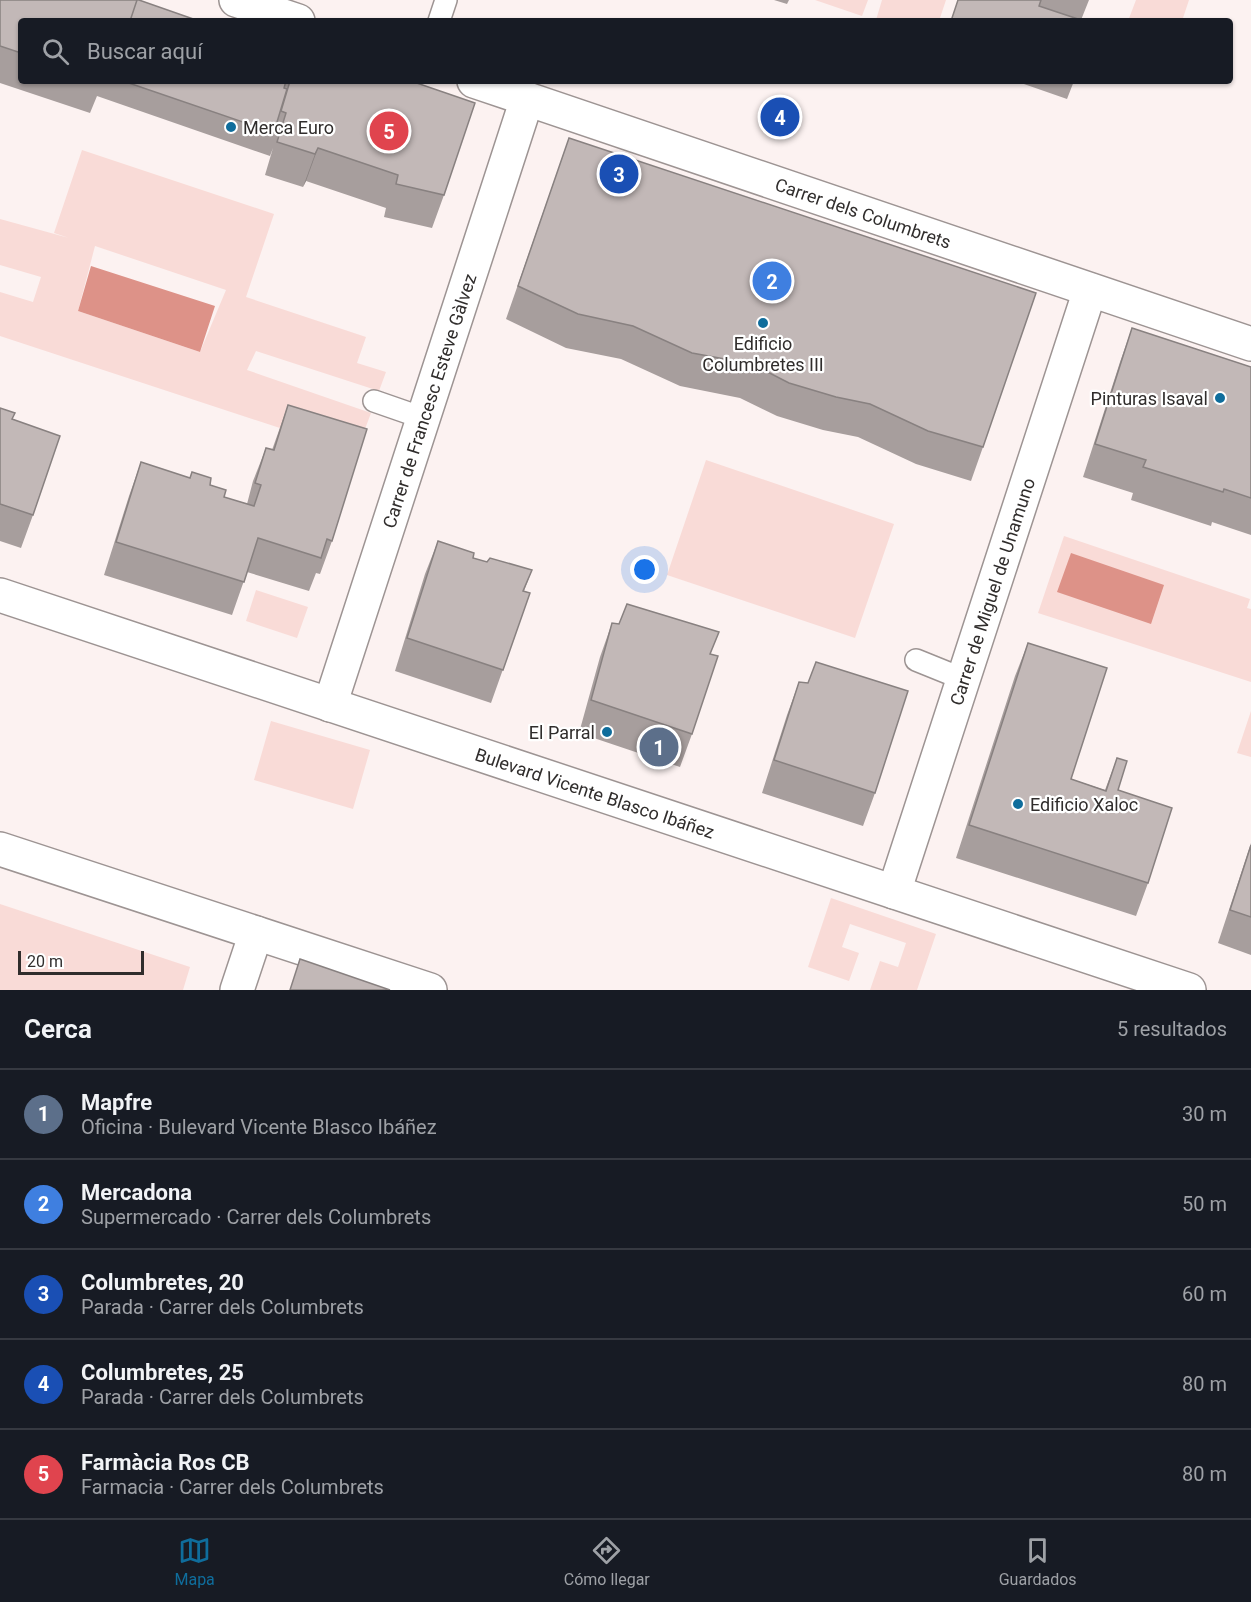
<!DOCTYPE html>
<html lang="es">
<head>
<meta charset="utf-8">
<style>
	body { margin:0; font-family:Roboto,sans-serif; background:#20242c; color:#f1f3f6 }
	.scale { position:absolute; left:18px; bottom:15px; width:126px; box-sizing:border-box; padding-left:6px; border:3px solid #302d2c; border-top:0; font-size:16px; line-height:21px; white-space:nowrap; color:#302d2c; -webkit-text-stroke:4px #fff; paint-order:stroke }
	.you { position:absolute; left:645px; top:570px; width:21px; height:21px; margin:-15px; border:4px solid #fff; border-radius:50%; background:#1a73e8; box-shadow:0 0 0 9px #1a73e833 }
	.badge { display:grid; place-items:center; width:39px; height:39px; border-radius:50%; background:#0f6d9c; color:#fff; font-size:20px; font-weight:700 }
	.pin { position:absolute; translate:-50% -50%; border:3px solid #fff; box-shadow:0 2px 6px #0006 }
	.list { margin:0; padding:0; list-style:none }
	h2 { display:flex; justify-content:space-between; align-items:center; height:78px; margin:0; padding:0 24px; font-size:26px }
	h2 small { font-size:20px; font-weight:400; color:#9ea1a6 }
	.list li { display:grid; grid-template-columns:39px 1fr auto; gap:18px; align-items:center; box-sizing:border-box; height:90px; padding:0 24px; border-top:2px solid #363941 }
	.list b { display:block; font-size:22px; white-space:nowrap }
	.list p { margin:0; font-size:20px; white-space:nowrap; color:#9ea1a6 }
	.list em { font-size:20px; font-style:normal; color:#9ea1a6 }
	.icon { flex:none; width:33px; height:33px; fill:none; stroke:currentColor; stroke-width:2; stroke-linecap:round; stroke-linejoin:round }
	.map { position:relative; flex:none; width:1251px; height:990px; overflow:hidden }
	.search { position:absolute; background:#171b24; box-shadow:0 2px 4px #0004; left:18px; right:18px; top:18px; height:66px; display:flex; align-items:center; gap:15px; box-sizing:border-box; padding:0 21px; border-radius:6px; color:#9ea1a6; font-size:22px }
	.sheet { height:528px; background:#171b24 }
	nav { display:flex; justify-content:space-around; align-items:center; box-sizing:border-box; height:84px; border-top:2px solid #363941; background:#171b24; font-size:16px; color:#9ea1a6 }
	nav a { display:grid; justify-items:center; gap:3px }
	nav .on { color:#0f6d9c }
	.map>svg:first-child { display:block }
	.green { fill:#f9dbd7; fill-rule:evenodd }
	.water { fill:#dd9288 }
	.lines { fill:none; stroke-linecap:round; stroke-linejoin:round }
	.lane-casing { stroke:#9d9493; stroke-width:24 }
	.street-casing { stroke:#9d9493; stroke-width:36 }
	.secondary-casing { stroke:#9d9493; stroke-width:36 }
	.lane { stroke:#fff; stroke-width:21 }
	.street { stroke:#fff; stroke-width:33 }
	.secondary { stroke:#fff; stroke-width:33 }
	.wall { fill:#a79e9d }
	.shaded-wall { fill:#888180 }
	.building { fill:#c2b8b7; stroke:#888180; stroke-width:1.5 }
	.poi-dot { fill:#0f6d9c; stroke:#fff; stroke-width:2 }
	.labels { text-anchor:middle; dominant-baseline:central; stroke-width:4.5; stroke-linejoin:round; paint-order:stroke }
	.poi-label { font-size:18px; fill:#302d2c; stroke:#fff; text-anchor:start }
	.street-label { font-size:18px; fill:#302d2c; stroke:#fff }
</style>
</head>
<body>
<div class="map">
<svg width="1251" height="990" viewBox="0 0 1251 990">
	<rect width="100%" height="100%" fill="#fcf2f1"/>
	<path class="green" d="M 815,0 L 868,0 L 862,16 Z
		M 882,0 L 946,0 L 939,21 L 879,21 L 876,20 Z
		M 1136,0 L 1189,0 L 1182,21 L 1128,21 Z
		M 82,150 L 274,214 L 246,297 L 366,337 L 357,363 L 386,372 L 379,391 L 256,351 L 247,370 L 371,413 L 356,453 L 0,336 L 0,292 L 33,302 L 41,277 L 0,265 L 0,219 L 69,238 L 54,233 ZM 95,246 L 226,290 L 200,352 L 78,311 Z
		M 706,460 L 894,524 L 855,638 L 667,575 Z
		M 1064,536 L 1250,599 L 1247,608 L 1251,609 L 1251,682 L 1038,613 Z
		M 256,590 L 308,607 L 297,638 L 246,621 Z
		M 1251,711 L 1251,757 L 1237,753 Z
		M 271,721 L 370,750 L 353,809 L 254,780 Z
		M 831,898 L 936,934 L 917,990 L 870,990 L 880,961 L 898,967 L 906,943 L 850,924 L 842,947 L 859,953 L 849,981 L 808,967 Z
		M 0,904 L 190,967 L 183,990 L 0,990 Z"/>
	<path class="water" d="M 91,266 L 215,306 L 200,352 L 78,311 Z
		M 1071,553 L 1164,585 L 1151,624 L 1057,592 Z"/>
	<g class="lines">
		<g class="lane-casing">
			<path id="lane" d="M 439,21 L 446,0
				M 374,401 L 423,418
				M 916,660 L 963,679"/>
		</g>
		<g class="street-casing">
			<g id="street">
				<path id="s1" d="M 0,595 L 1189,990"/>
				<path id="s2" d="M 330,705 L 527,99"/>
				<path d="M 0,849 L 430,990"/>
				<path id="s3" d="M 894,892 L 1090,290"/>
				<path d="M 237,990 L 256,933"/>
			</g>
		</g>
		<g class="secondary-casing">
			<g id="secondary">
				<path d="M 236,0 L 298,21"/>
				<path id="s4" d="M 474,81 L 1251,344"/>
			</g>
		</g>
		<use href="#lane" class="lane"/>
		<use href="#street" class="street"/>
		<use href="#secondary" class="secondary"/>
	</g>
	<path class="wall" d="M 0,0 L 21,21 L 21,81 L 411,81 L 444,195 L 432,228 L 384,217 L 386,208 L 306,181 L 303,187 L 265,175 L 273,148 L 270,156 L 97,96 L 90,113 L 0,83 Z
		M 774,0 L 789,0 L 787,4 Z
		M 958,0 L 1089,0 L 1081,20 L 1083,21 L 951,21 Z
		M 1015,81 L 1074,81 L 1067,99 Z
		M 569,138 L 983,447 L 971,481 L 916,464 L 858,437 L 823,430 L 777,416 L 740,398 L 680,386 L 621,359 L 566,348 L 506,319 Z
		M 1132,328 L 1251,367 L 1251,535 L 1212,522 L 1211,526 L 1131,500 L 1133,493 L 1083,477 L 1120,362 Z
		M 288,405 L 332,541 L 320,574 L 316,573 L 309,591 L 247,572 L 232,615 L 104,575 L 129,496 L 141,462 L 210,485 L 224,497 L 247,504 L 253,481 L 266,448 L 272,450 Z
		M 0,408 L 12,420 L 33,515 L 21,548 L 0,541 Z
		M 438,541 L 473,558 L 487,562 L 532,570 L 524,591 L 530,593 L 491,703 L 395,671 L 425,574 Z
		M 612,623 L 711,655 L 692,734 L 680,767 L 579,733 L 600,657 Z
		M 1028,643 L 1071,779 L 1105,790 L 1117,758 L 1118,790 L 1148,883 L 1136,916 L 956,858 L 1015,676 Z
		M 799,682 L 875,793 L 863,826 L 762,793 L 787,715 Z
		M 1251,843 L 1251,955 L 1218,943 Z"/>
	<path class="shaded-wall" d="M 318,148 L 306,181 L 303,187 L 315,154 Z"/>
	<path class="building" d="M 0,0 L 137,0 L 130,21 L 21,21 L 21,53 L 0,46 Z
		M 137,0 L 139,0 L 199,21 L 130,21 Z
		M 958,0 L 1041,0 L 1039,6 L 1084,21 L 951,21 Z
		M 123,81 L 286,81 L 284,88 L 287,89 L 277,122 L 281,125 L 278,134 Z
		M 290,81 L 411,81 L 475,103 L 444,195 L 396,184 L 398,175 L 318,148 L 315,154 L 277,142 L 286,113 L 281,111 Z
		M 569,138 L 1036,293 L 983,447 L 928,431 L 870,404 L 836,397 L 789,383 L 752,364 L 692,353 L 633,326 L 578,314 L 518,286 Z
		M 1132,328 L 1251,367 L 1251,498 L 1224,489 L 1223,492 L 1143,467 L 1146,460 L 1095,444 Z
		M 288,405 L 367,429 L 332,541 L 327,539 L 321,558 L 258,538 L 244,582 L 116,542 L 141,462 L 190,478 L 192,472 L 211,478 L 210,485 L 226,490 L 224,497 L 254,506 L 261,485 L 255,483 L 266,448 L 274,450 Z
		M 0,408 L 15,413 L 12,419 L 60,436 L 33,515 L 0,504 Z
		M 438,541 L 474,553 L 473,558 L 487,562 L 490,558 L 532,570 L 523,591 L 530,593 L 503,670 L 407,638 Z
		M 627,604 L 719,632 L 710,654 L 718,656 L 692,734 L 591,700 L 612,623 L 619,624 Z
		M 1028,643 L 1107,668 L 1071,779 L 1106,791 L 1117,758 L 1127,761 L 1118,790 L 1172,808 L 1148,883 L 969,825 Z
		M 816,662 L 908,691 L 875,793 L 774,760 L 799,682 L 808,683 Z
		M 1251,845 L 1251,917 L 1230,910 Z
		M 300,959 L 390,990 L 290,990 Z"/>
	<g class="poi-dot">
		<circle cx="231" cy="127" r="6"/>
		<circle cx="763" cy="323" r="6"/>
		<circle cx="1220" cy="398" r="6"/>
		<circle cx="607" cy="732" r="6"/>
		<circle cx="1018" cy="804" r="6"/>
	</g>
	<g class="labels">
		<g class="poi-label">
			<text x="243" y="127">Merca Euro</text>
			<text x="763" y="343" text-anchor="middle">Edificio<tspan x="763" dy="21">Columbretes III</tspan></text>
			<text x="1208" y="398" text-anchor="end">Pinturas Isaval</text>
			<text x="595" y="732" text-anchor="end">El Parral</text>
			<text x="1030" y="804">Edificio Xaloc</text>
		</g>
		<g class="street-label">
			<text stroke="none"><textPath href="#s4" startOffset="411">Carrer dels Columbrets</textPath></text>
			<text stroke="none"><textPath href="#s2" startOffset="320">Carrer de Francesc Esteve Gàlvez</textPath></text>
			<text stroke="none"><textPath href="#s3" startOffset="316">Carrer de Miguel de Unamuno</textPath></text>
			<text stroke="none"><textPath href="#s1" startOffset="627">Bulevard Vicente Blasco Ibáñez</textPath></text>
		</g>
	</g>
</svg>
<div class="scale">20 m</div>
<div class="you"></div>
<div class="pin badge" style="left:659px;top:747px;background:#5c6f8a">1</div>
<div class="pin badge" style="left:772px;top:281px;background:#3f7fe0">2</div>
<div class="pin badge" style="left:619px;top:174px;background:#1a4fb4">3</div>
<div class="pin badge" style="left:780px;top:117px;background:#1a4fb4">4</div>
<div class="pin badge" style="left:389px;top:131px;background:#e0444e">5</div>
<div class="search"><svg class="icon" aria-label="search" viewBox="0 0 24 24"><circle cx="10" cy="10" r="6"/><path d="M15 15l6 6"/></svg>Buscar aquí</div>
</div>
<section class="sheet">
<h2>Cerca<small>5 resultados</small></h2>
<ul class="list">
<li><span class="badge" style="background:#5c6f8a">1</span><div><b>Mapfre</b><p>Oficina · Bulevard Vicente Blasco Ibáñez</p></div><em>30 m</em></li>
<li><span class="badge" style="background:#3f7fe0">2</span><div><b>Mercadona</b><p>Supermercado · Carrer dels Columbrets</p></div><em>50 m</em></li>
<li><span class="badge" style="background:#1a4fb4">3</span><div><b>Columbretes, 20</b><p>Parada · Carrer dels Columbrets</p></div><em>60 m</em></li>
<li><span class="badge" style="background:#1a4fb4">4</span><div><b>Columbretes, 25</b><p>Parada · Carrer dels Columbrets</p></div><em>80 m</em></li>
<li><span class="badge" style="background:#e0444e">5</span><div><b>Farmàcia Ros CB</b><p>Farmacia · Carrer dels Columbrets</p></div><em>80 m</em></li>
</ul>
</section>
<nav>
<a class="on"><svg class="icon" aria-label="map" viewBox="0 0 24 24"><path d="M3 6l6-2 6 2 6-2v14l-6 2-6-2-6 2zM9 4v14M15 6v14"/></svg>Mapa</a>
<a><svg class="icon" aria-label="directions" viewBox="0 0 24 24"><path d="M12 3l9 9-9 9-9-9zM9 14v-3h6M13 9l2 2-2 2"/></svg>Cómo llegar</a>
<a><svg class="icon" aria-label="saved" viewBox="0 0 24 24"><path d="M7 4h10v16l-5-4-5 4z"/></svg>Guardados</a>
</nav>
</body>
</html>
